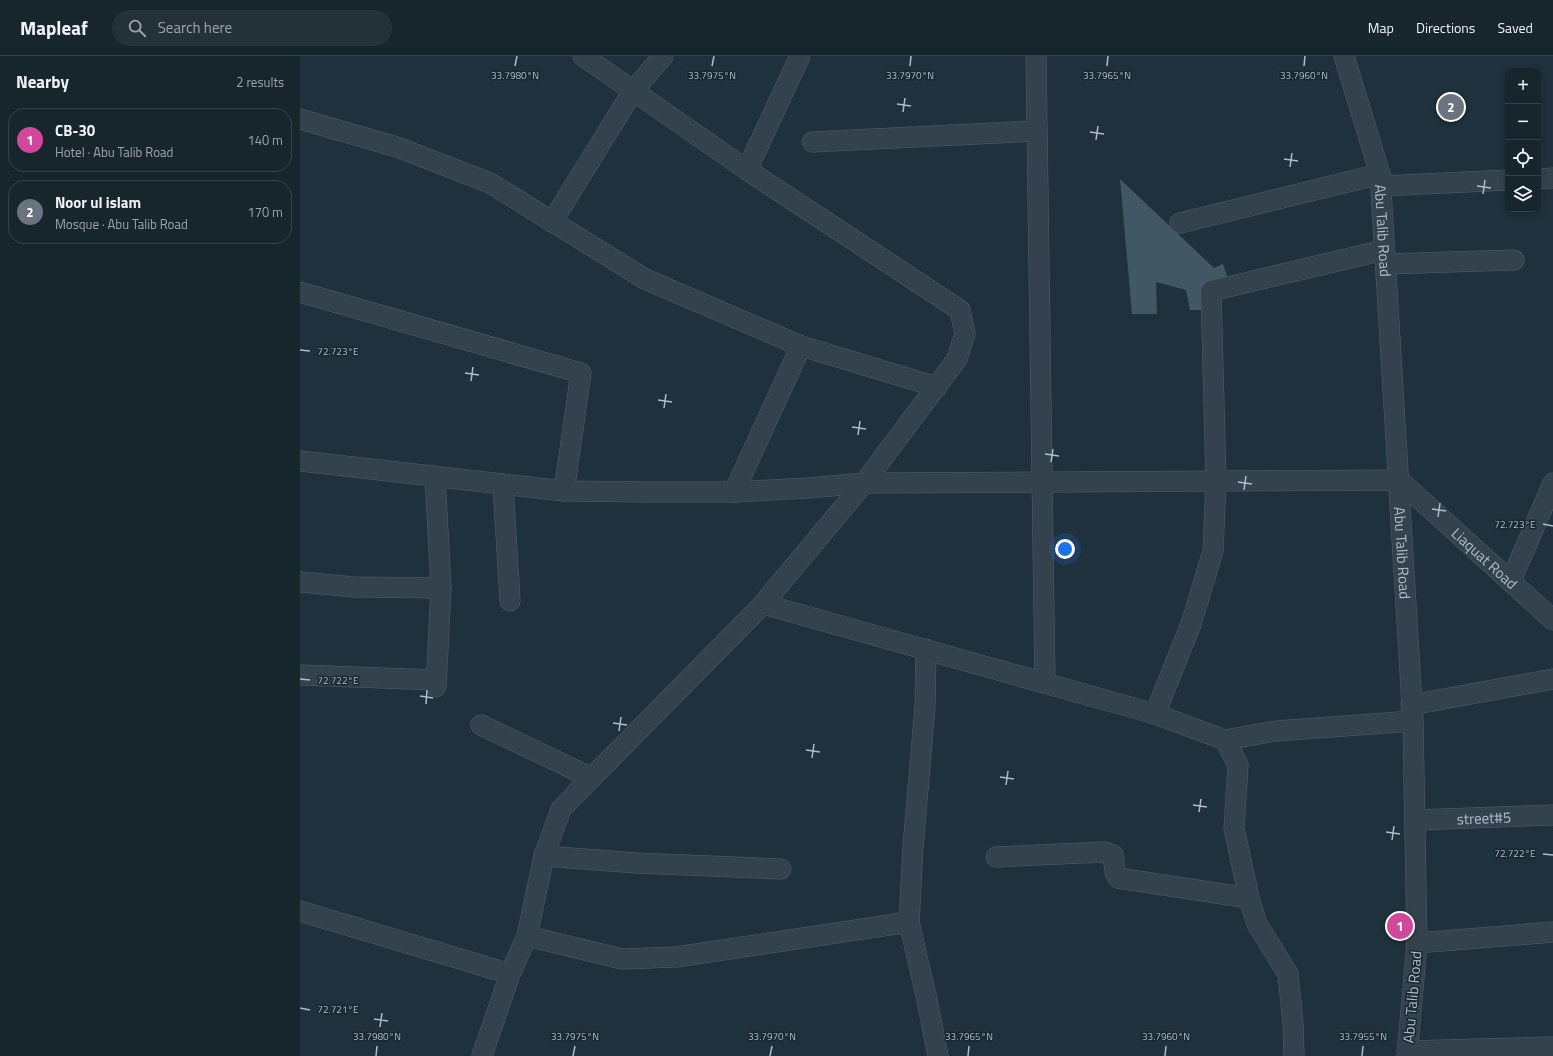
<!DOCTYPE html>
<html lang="en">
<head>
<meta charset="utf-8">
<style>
	body { margin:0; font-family:"Titillium Web",sans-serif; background:#243139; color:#f1f3f6 }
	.controls { position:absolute; right:12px; top:12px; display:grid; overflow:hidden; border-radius:8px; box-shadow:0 2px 6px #0003 }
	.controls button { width:36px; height:36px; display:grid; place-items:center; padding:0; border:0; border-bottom:1px solid #364249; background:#17252d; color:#f1f3f6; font:20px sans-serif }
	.you { position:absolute; left:765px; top:493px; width:14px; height:14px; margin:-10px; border:3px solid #fff; border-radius:50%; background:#1a73e8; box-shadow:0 0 0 6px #1a73e833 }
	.badge { display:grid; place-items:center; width:26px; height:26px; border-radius:50%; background:#7dc6ff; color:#fff; font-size:13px; font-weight:700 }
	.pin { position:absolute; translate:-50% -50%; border:2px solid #fff; box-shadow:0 1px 4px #0006 }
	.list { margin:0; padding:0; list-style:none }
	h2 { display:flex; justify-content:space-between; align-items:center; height:52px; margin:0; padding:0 16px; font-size:17px }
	h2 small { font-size:13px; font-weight:400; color:#9ea5aa }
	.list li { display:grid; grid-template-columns:26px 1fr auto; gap:12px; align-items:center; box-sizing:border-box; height:64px; margin:0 8px 8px; padding:0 8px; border:1px solid #364249; border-radius:16px }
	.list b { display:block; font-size:15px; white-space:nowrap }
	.list p { margin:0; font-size:13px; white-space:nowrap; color:#9ea5aa }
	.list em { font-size:13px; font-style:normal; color:#9ea5aa }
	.icon { flex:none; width:22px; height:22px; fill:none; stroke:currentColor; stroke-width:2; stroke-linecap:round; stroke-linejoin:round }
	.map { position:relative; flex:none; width:1253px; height:1000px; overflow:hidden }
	header { display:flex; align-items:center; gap:24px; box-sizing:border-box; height:56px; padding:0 20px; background:#17252d; border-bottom:1px solid #364249 }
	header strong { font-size:19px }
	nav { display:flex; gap:22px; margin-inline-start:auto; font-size:14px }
	.search { width:280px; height:36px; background:#243139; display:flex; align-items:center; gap:10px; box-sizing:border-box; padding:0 14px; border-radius:22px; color:#9ea5aa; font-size:15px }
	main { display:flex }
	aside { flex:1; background:#17252d }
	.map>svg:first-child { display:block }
	.building { fill:#425764 }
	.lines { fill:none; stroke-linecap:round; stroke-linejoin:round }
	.minor-casing { stroke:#51606a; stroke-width:21 }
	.minor { stroke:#33424c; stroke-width:20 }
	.ticks { fill:none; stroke:#aebdc9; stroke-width:1.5 }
	.labels { text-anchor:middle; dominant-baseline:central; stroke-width:3; stroke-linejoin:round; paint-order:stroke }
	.street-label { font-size:15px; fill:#aebdc9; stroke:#192731 }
	.ticks-label { font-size:10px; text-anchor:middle; fill:#aebdc9; stroke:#192731; stroke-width:3; stroke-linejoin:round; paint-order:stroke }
</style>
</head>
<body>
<header>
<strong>Mapleaf</strong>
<div class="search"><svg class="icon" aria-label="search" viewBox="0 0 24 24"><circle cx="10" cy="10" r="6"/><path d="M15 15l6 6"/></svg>Search here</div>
<nav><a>Map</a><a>Directions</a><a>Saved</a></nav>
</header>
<main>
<aside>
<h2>Nearby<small>2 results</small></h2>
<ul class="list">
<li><span class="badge" style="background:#d1479c">1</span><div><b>CB-30</b><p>Hotel · Abu Talib Road</p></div><em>140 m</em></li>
<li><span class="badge" style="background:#6b7280">2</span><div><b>Noor ul islam</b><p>Mosque · Abu Talib Road</p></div><em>170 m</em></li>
</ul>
</aside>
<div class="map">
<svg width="1253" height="1000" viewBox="0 0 1253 1000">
	<rect width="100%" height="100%" fill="#1f313c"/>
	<path class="building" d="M 820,123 L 914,212 L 923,208 L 927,220 L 908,229 L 905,254 L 890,254 L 886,234 L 856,226 L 857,258 L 832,258 Z"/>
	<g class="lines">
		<g class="minor-casing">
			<g id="minor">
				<path d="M 736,0 L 745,627"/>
				<path id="s1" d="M 1044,0 L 1080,118 L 1113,665 L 1117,887 L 1107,1000"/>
				<path d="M 0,63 L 97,91 L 190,127 L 345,223 L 501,290 L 637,331"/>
				<path d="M 512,86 L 736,75"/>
				<path d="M 447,114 L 500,0"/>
				<path d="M 1238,123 L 1253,122"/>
				<path d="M 1081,130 L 1208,124"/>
				<path d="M 252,166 L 333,35 L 363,0"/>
				<path d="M 880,167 L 1080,118"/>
				<path d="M 1086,208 L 1214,204"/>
				<path d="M 0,236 L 281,317 L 264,435"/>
				<path id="s2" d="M 0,405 L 264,435 L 345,436 L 434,436 L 508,432 L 564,427 L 1099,424 L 1253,564"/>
				<path d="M 135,420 L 141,532 L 136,631"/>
				<path d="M 203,428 L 210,545"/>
				<path d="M 434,436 L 501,290"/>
				<path d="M 1211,525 L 1253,427"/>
				<path d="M 0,526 L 54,531 L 141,532"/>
				<path d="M 463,548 L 855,658 L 925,684 L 976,675 L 1113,665"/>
				<path d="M 626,593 L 625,651 L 613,791 L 609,866 L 627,944 L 638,1000"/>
				<path d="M 0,619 L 136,624"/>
				<path d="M 1111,649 L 1253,623"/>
				<path d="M 855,658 L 891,568 L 913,495 L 916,424 L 911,235 L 1084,194"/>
				<path d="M 181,669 L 292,722"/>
				<path d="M 925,684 L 938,709 L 934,772 L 949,842 L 957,868 L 988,918 L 993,967 L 994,1000"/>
				<path id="s3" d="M 1115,764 L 1253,759"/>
				<path d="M 244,800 L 337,807 L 481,813"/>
				<path d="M 696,801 L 805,796 L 813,799 L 815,816 L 818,822 L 949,842"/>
				<path d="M 0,855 L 210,918"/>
				<path d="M 227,880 L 322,903 L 376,901 L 609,866"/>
				<path d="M 1117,887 L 1253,876"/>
				<path d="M 1107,995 L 1253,991"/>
				<path d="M 182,1000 L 210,918 L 227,880 L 244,800 L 261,753 L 463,548 L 564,427 L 657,303 L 665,278 L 660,254 L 447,114 L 283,0"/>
			</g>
		</g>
		<use href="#minor" class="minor"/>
	</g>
	<path class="ticks" d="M 215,10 L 217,0M 412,10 L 414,0M 610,10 L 611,0M 807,10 L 808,0M 1004,10 L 1005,0M 597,48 L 611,50M 603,56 L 605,42M 790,76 L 804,78M 796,84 L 798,70M 984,103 L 998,105M 990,111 L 992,97M 1177,130 L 1191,132M 1183,138 L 1185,124M 0,294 L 10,295M 165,317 L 179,319M 171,325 L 173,311M 358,344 L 372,346M 364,352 L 366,338M 552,371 L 566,373M 558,379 L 560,365M 745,398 L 759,400M 751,406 L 753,393M 938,426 L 952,428M 944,434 L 946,420M 1132,453 L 1146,455M 1138,461 L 1140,447M 1243,468 L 1253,470M 0,623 L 10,624M 120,640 L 133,642M 126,648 L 127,634M 313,667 L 327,669M 319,675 L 321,661M 506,694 L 520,696M 512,702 L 514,688M 700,721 L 714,723M 706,729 L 708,715M 893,749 L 907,751M 899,756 L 901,743M 1086,776 L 1100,778M 1092,784 L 1094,770M 1243,798 L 1253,799M 0,952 L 10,954M 74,963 L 88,965M 80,971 L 82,957M 76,1000 L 77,990M 273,1000 L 275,990M 470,1000 L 472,990M 668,1000 L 669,990M 865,1000 L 866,990M 1062,1000 L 1063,990"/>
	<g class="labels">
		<g class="street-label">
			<text stroke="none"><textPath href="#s1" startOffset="180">Abu Talib Road</textPath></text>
			<text stroke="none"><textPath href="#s1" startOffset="503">Abu Talib Road</textPath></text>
			<text stroke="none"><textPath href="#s2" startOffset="1217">Liaquat Road</textPath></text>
			<text stroke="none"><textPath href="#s3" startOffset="69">street#5</textPath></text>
			<text transform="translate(1112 941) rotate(-85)">Abu Talib Road</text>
		</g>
	</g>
	<g class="ticks-label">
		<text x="215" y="23">33.7980°N</text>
		<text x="412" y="23">33.7975°N</text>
		<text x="610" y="23">33.7970°N</text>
		<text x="807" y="23">33.7965°N</text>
		<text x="1004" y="23">33.7960°N</text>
		<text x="38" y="299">72.723°E</text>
		<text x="1215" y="472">72.723°E</text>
		<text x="38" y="628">72.722°E</text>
		<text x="1215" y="801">72.722°E</text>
		<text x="38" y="957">72.721°E</text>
		<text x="77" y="984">33.7980°N</text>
		<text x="275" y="984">33.7975°N</text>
		<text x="472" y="984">33.7970°N</text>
		<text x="669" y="984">33.7965°N</text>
		<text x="866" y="984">33.7960°N</text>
		<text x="1063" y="984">33.7955°N</text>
	</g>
</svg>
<div class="controls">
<button>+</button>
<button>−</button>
<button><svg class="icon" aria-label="locate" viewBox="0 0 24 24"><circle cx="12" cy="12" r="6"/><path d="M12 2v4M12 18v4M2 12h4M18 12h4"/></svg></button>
<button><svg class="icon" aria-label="layers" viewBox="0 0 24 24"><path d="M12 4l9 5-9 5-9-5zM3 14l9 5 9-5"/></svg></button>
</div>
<div class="you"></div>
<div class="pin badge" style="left:1100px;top:870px;background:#d1479c">1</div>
<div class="pin badge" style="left:1151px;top:51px;background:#6b7280">2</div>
</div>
</main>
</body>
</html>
